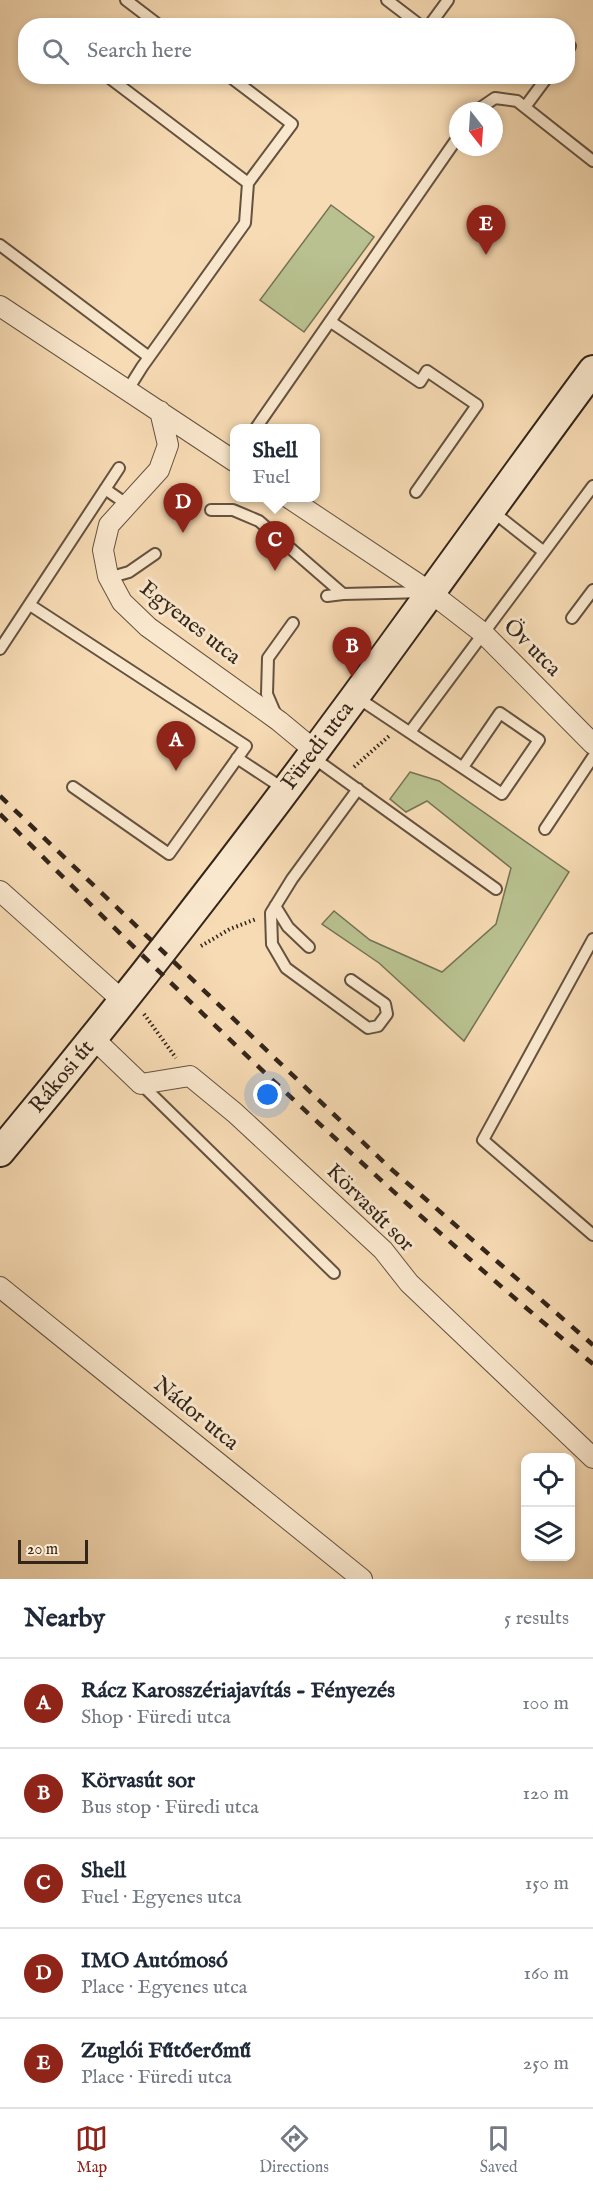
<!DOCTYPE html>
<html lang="en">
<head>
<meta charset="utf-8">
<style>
	body { margin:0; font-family:"IM FELL English",serif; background:#f2f2f3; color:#1f2937 }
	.controls { position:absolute; right:18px; bottom:18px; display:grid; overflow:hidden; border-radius:12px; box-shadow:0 3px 9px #0003 }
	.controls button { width:54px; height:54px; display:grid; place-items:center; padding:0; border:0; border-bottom:2px solid #e0e1e3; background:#fff; color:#1f2937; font:30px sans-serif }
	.compass { position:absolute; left:449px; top:102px; width:54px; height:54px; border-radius:50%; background:#fff; box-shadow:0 3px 9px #0003; rotate:163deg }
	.scale { position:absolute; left:18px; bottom:15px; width:70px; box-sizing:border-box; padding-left:6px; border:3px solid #33251a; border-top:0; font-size:16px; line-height:21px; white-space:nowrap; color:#33251a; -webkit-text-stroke:4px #fae8ce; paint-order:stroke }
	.you { position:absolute; left:268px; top:1095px; width:21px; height:21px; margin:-15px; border:4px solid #fff; border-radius:50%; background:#1a73e8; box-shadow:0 0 0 9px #1a73e833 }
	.badge { display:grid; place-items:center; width:39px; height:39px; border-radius:50%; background:#8f2418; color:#fff; font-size:20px; font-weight:700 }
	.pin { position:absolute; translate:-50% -50px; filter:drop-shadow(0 2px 3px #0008) }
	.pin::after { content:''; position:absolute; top:32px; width:21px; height:18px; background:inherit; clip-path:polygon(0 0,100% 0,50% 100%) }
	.popup { position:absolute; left:230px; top:424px; width:90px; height:78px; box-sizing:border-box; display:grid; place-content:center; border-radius:12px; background:#fff; filter:drop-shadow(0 2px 4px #0005); font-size:20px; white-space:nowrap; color:#747a83 }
	.popup b { font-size:22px; color:#1f2937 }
	.popup::after { content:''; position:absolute; left:50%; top:100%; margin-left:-12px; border:12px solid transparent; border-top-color:#fff }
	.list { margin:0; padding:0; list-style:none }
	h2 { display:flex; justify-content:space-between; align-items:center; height:78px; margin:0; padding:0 24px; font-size:26px }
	h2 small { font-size:20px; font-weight:400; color:#747a83 }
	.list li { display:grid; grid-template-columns:39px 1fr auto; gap:18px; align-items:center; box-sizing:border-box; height:90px; padding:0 24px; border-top:2px solid #e0e1e3 }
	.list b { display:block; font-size:22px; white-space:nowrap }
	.list p { margin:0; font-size:20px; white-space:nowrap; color:#747a83 }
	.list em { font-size:20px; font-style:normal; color:#747a83 }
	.icon { flex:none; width:33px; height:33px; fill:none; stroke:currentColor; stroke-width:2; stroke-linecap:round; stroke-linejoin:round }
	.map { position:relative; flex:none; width:593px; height:1579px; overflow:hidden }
	.search { position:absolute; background:#fff; box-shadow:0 3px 9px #0003; left:18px; right:18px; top:18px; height:66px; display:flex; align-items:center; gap:15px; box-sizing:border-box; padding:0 21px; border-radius:24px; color:#747a83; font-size:22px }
	.sheet { height:528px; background:#fff }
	nav { display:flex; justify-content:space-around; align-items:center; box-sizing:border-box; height:84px; border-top:2px solid #e0e1e3; background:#fff; font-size:16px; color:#747a83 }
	nav a { display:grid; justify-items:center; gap:3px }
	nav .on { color:#8f2418 }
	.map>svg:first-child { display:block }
	.green { fill:#b9c190; stroke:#767355; stroke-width:1.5 }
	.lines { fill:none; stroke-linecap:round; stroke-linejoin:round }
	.lane-casing { stroke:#645240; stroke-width:14 }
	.street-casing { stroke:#645240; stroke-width:22 }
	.secondary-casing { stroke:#33251a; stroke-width:32 }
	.path { stroke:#33251a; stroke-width:4; stroke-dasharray:1.5 3; stroke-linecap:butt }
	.lane { stroke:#fae8ce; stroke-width:10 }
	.street { stroke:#fae8ce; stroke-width:20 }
	.secondary { stroke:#fae8ce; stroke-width:28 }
	.rail { stroke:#33251a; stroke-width:4.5; stroke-dasharray:10 10; stroke-linecap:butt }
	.labels { text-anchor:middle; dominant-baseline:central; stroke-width:6; stroke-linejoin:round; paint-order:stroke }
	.street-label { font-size:22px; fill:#33251a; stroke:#fae8ce }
</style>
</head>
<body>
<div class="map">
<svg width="593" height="1579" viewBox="0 0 593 1579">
	<rect width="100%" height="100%" fill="#f7dbb4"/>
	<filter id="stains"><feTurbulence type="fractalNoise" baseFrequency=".00333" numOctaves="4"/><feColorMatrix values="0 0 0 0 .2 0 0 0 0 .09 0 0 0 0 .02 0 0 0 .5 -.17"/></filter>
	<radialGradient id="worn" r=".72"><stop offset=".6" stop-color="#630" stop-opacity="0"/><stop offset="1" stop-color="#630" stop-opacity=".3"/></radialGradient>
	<path class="green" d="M 331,205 L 374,237 L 304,332 L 260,300 Z
		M 410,772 L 439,781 L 569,872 L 464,1041 L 379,963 L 322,924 L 334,911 L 370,940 L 442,972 L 496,924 L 511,868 L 427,801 L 406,812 L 390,799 Z"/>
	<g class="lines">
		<g class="lane-casing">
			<path id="lane" d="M 126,0 L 160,26
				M 387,0 L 421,26
				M 429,26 L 448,0
				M 568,50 L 570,46
				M 107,76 L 248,183 L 292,124 L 229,76
				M 525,107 L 548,76
				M 476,111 L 495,98 L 517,101 L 593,161
				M 0,245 L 149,357
				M 331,322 L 420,382 L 427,371 L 477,405 L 416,492
				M 127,391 L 142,367 L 245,223 L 248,183
				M 256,428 L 458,137
				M 105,489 L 128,505
				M 211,510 L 233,510 L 259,521 L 343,594
				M 492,511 L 544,552
				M 108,578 L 129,572 L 155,554
				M 327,596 L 343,594 L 427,592
				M 30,605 L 246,746 L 169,854 L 73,787
				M 572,618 L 593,590
				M 0,649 L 119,468
				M 355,696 L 502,794 L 539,740 L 500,713 L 463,767
				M 276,715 L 267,694 L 268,658 L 293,623
				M 410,732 L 593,486
				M 311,756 L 496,889
				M 237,758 L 284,789
				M 545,829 L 593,757
				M 275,906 L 288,927 L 309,947
				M 593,939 L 483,1140 L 593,1235
				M 351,980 L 385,1004 L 387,1014 L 378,1026 L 368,1028 L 286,968 L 272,944 L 271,913 L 292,879 L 358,789
				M 141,1084 L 334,1273"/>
		</g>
		<g class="street-casing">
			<path id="street" d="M 0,306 L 234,461
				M 160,411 L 168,445 L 159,470 L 109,525 L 103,550 L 108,576 L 122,602 L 148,627 L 279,721 L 314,750
				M 289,498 L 430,592 L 483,633 L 593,744
				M 0,891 L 123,1001
				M 94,1039 L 141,1084 L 190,1076 L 235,1113 L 383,1250 L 409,1283 L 593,1458
				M 0,1287 L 362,1579"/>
		</g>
		<g class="secondary-casing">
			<path id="secondary" d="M 0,1152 C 144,979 281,800 413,617 C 473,535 532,452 593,370"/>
		</g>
		<path class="path" d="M 354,767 L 389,736
			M 201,946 L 230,929 L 256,919
			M 144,1014 L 176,1058"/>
		<use href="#lane" class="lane"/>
		<use href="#street" class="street"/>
		<use href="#secondary" class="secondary"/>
		<path class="rail" d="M 0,796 L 390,1168 L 593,1345
			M 0,814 C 190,1005 385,1192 593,1364"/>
	</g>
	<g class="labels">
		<g class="street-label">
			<text transform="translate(190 623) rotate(38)">Egyenes utca</text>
			<text transform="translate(532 648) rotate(45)">Öv utca</text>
			<text transform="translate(318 746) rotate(-53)">Füredi utca</text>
			<text transform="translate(62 1077) rotate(-50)">Rákosi út</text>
			<text transform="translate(370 1208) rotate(45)">Körvasút sor</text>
			<text transform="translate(196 1414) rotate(39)">Nádor utca</text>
		</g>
	</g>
	<rect width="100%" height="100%" filter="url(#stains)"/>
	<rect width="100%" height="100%" fill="url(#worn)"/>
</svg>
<div class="controls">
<button><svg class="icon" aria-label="locate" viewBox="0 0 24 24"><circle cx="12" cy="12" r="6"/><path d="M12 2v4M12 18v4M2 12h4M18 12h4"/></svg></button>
<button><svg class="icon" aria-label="layers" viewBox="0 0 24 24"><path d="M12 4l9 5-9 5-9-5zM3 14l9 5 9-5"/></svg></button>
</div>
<svg class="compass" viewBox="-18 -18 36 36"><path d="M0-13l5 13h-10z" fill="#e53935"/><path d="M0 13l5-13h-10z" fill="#747a83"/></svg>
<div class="scale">20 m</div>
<div class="you"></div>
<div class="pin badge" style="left:176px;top:771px">A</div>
<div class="pin badge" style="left:352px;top:677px">B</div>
<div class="pin badge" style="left:275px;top:571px">C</div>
<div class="popup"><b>Shell</b>Fuel</div>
<div class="pin badge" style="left:183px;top:533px">D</div>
<div class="pin badge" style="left:486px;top:255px">E</div>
<div class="search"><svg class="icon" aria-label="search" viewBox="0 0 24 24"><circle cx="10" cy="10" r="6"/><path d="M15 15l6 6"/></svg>Search here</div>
</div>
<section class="sheet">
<h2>Nearby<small>5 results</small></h2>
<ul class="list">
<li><span class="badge">A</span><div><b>Rácz Karosszériajavítás - Fényezés</b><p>Shop · Füredi utca</p></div><em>100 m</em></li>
<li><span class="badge">B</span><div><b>Körvasút sor</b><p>Bus stop · Füredi utca</p></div><em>120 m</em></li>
<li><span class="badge">C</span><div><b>Shell</b><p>Fuel · Egyenes utca</p></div><em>150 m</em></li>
<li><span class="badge">D</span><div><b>IMO Autómosó</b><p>Place · Egyenes utca</p></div><em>160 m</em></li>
<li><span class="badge">E</span><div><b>Zuglói Fűtőerőmű</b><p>Place · Füredi utca</p></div><em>250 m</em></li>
</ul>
</section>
<nav>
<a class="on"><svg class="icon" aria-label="map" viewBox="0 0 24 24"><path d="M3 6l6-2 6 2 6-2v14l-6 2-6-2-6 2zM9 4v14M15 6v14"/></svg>Map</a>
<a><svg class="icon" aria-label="directions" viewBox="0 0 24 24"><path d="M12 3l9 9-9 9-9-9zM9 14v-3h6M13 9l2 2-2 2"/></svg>Directions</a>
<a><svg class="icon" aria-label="saved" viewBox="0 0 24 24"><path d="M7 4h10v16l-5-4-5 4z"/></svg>Saved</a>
</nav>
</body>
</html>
